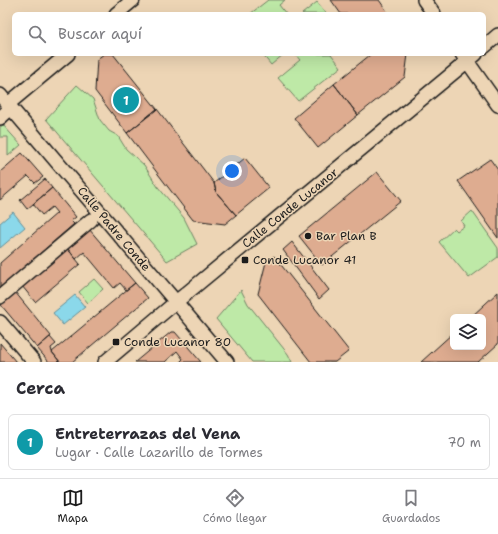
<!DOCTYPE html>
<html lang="es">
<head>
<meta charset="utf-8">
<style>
	body { margin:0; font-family:"Shantell Sans",sans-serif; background:#f7f7f7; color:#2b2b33 }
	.controls { position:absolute; right:12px; bottom:12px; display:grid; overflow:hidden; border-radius:6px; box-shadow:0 4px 16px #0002 }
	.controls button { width:36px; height:36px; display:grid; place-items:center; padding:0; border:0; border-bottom:1px solid #e1e1e2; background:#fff; color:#2b2b33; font:20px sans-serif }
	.you { position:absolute; left:232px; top:171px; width:14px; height:14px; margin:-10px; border:3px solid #fff; border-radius:50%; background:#1a73e8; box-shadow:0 0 0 6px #1a73e833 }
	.badge { display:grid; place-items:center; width:26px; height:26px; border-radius:50%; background:#1c1c1c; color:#fff; font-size:13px; font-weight:700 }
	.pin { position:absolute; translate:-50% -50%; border:2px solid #fff; box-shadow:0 1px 4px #0006 }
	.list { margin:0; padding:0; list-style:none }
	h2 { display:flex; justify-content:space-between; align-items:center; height:52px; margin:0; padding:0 16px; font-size:17px }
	h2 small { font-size:13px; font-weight:400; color:#7c7c81 }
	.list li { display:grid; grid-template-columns:26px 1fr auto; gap:12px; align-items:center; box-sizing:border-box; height:56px; margin:0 8px 8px; padding:0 8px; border:1px solid #e1e1e2; border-radius:6px }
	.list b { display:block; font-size:15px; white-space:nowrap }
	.list p { margin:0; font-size:13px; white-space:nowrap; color:#7c7c81 }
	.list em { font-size:13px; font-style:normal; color:#7c7c81 }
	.icon { flex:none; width:22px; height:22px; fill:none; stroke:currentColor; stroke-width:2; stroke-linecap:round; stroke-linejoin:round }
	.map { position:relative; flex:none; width:498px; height:362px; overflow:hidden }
	.search { position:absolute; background:#fff; box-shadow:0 4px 16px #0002; left:12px; right:12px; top:12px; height:44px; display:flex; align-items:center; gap:10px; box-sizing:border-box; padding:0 14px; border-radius:6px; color:#7c7c81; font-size:15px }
	.sheet { height:116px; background:#fff }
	nav { display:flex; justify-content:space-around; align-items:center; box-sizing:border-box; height:56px; border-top:1px solid #e1e1e2; background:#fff; font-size:11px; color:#7c7c81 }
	nav a { display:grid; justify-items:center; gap:2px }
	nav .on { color:#1c1c1c }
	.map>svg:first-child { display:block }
	.green { fill:#bee9a7; stroke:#6d8262 }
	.water { fill:#8bd8ea; stroke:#5f8d98 }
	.building { fill:#deac90; stroke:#1c1c1c }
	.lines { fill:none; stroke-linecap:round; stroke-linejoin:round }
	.minor-casing { stroke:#1c1c1c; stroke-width:16 }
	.minor { stroke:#edd5b5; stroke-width:13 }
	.poi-dot { fill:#1c1c1c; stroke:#edd5b5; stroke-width:1.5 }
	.labels { text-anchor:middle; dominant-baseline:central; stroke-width:3; stroke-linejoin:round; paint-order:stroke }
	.street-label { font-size:12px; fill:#1c1c1c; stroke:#edd5b5 }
	.poi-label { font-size:12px; fill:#1c1c1c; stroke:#edd5b5; text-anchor:start }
</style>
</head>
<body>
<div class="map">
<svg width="498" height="362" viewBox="0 0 498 362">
	<rect width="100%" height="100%" fill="#edd5b5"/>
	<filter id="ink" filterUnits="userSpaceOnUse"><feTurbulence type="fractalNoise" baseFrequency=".025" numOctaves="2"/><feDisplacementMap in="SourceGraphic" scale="8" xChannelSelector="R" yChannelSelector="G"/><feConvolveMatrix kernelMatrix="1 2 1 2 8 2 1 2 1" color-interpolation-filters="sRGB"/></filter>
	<g filter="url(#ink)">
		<path class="green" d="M 268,0 L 285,0 L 279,5 L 286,14 L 250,14 Z
			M 317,2 L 327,14 L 302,14 Z
			M 262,54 L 284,54 L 271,65 Z
			M 295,54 L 331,54 L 341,67 L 298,101 L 278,78 L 300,60 Z
			M 77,85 L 93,99 L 100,120 L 109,131 L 118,136 L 126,149 L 144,165 L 158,187 L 184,218 L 197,244 L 167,261 L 46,119 Z
			M 3,125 L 21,145 L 8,156 L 8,137 L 0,137 L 0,127 Z
			M 472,211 L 498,248 L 498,257 L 469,278 L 439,242 L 454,228 L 457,231 L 464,226 L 461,221 Z
			M 94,279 L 103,289 L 88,303 L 79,292 Z
			M 241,290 L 248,304 L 288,354 L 292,362 L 252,362 L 216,319 Z"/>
		<path class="water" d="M 13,212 L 25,227 L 0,248 L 0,223 Z
			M 75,295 L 85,307 L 63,325 L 53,313 Z"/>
		<path class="building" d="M 331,0 L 379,0 L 389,14 L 341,14 Z
			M 104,54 L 113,54 L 157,109 L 127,133 L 95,91 L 97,59 Z
			M 369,54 L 408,54 L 405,77 L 358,115 L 334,84 L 370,55 Z
			M 334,84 L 358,115 L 318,148 L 294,118 Z
			M 157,109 L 214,183 L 216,192 L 236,215 L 225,224 L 193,220 L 127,133 Z
			M 22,153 L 43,177 L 35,183 L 28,176 L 0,200 L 0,172 Z
			M 245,158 L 269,188 L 236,215 L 216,192 L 214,183 Z
			M 490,159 L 498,170 L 498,238 L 458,181 Z
			M 377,172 L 401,201 L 322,265 L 299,236 Z
			M 45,179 L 52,188 L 27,209 L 20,200 Z
			M 52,188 L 76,217 L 71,221 L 74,224 L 0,288 L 0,263 L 57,213 L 52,207 L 42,215 L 33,204 Z
			M 89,229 L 135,283 L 126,290 L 120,283 L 114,288 L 84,252 L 76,259 L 67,248 Z
			M 292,242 L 329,290 L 319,299 L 283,250 Z
			M 67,248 L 80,264 L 35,302 L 22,286 Z
			M 274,256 L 349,351 L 335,362 L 311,362 L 258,294 L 266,262 Z
			M 135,283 L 148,298 L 72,362 L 60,362 L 52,352 Z
			M 15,292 L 51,336 L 37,348 L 1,305 Z
			M 498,292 L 498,344 L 478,362 L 421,362 L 453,333 L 453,347 L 483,347 L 483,317 L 471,317 Z
			M 171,332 L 175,332 L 201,362 L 180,362 L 183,359 L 177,351 L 165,362 L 135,362 Z
			M 50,337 L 56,344 L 51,348 L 52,352 L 60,362 L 49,362 L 37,348 Z
			M 0,343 L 16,362 L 0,362 Z"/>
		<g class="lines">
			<g class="minor-casing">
				<path id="minor" d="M 424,0 L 434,14
					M 116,14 L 133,0
					M 484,47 L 498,35
					M 462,54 L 498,105
					M 0,95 L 227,362
					M 8,104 L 68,54
					M 0,118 L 11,108
					M 0,297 L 91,220
					M 0,322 L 34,362
					M 105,362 L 176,302 L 476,54"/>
			</g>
			<use href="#minor" class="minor"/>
		</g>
	</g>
	<g class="poi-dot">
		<circle cx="308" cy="236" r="4"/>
		<rect x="241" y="256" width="8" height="8" rx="2"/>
		<rect x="112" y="338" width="8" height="8" rx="2"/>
	</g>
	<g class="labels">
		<g class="street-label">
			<text transform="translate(290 208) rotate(-39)">Calle Conde Lucanor</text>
			<text transform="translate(114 229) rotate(50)">Calle Padre Conde</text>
		</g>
		<g class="poi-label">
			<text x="316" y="236">Bar Plan B</text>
			<text x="253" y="260">Conde Lucanor 41</text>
			<text x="124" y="342">Conde Lucanor 80</text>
		</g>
	</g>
</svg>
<div class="controls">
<button><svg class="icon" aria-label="layers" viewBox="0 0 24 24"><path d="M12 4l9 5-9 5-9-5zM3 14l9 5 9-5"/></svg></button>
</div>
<div class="you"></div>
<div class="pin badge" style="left:126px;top:100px;background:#0f9aa8">1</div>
<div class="search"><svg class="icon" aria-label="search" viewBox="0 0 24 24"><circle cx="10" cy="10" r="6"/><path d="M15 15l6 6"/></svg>Buscar aquí</div>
</div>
<section class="sheet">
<h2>Cerca<small></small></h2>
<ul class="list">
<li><span class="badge" style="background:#0f9aa8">1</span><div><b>Entreterrazas del Vena</b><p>Lugar · Calle Lazarillo de Tormes</p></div><em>70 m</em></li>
</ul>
</section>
<nav>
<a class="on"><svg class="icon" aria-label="map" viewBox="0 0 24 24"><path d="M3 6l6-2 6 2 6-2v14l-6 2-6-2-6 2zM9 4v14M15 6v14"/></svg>Mapa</a>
<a><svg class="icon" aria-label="directions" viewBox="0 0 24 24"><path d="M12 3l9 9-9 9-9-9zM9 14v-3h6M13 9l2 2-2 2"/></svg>Cómo llegar</a>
<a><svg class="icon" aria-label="saved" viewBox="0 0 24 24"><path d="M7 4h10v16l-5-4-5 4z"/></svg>Guardados</a>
</nav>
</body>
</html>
